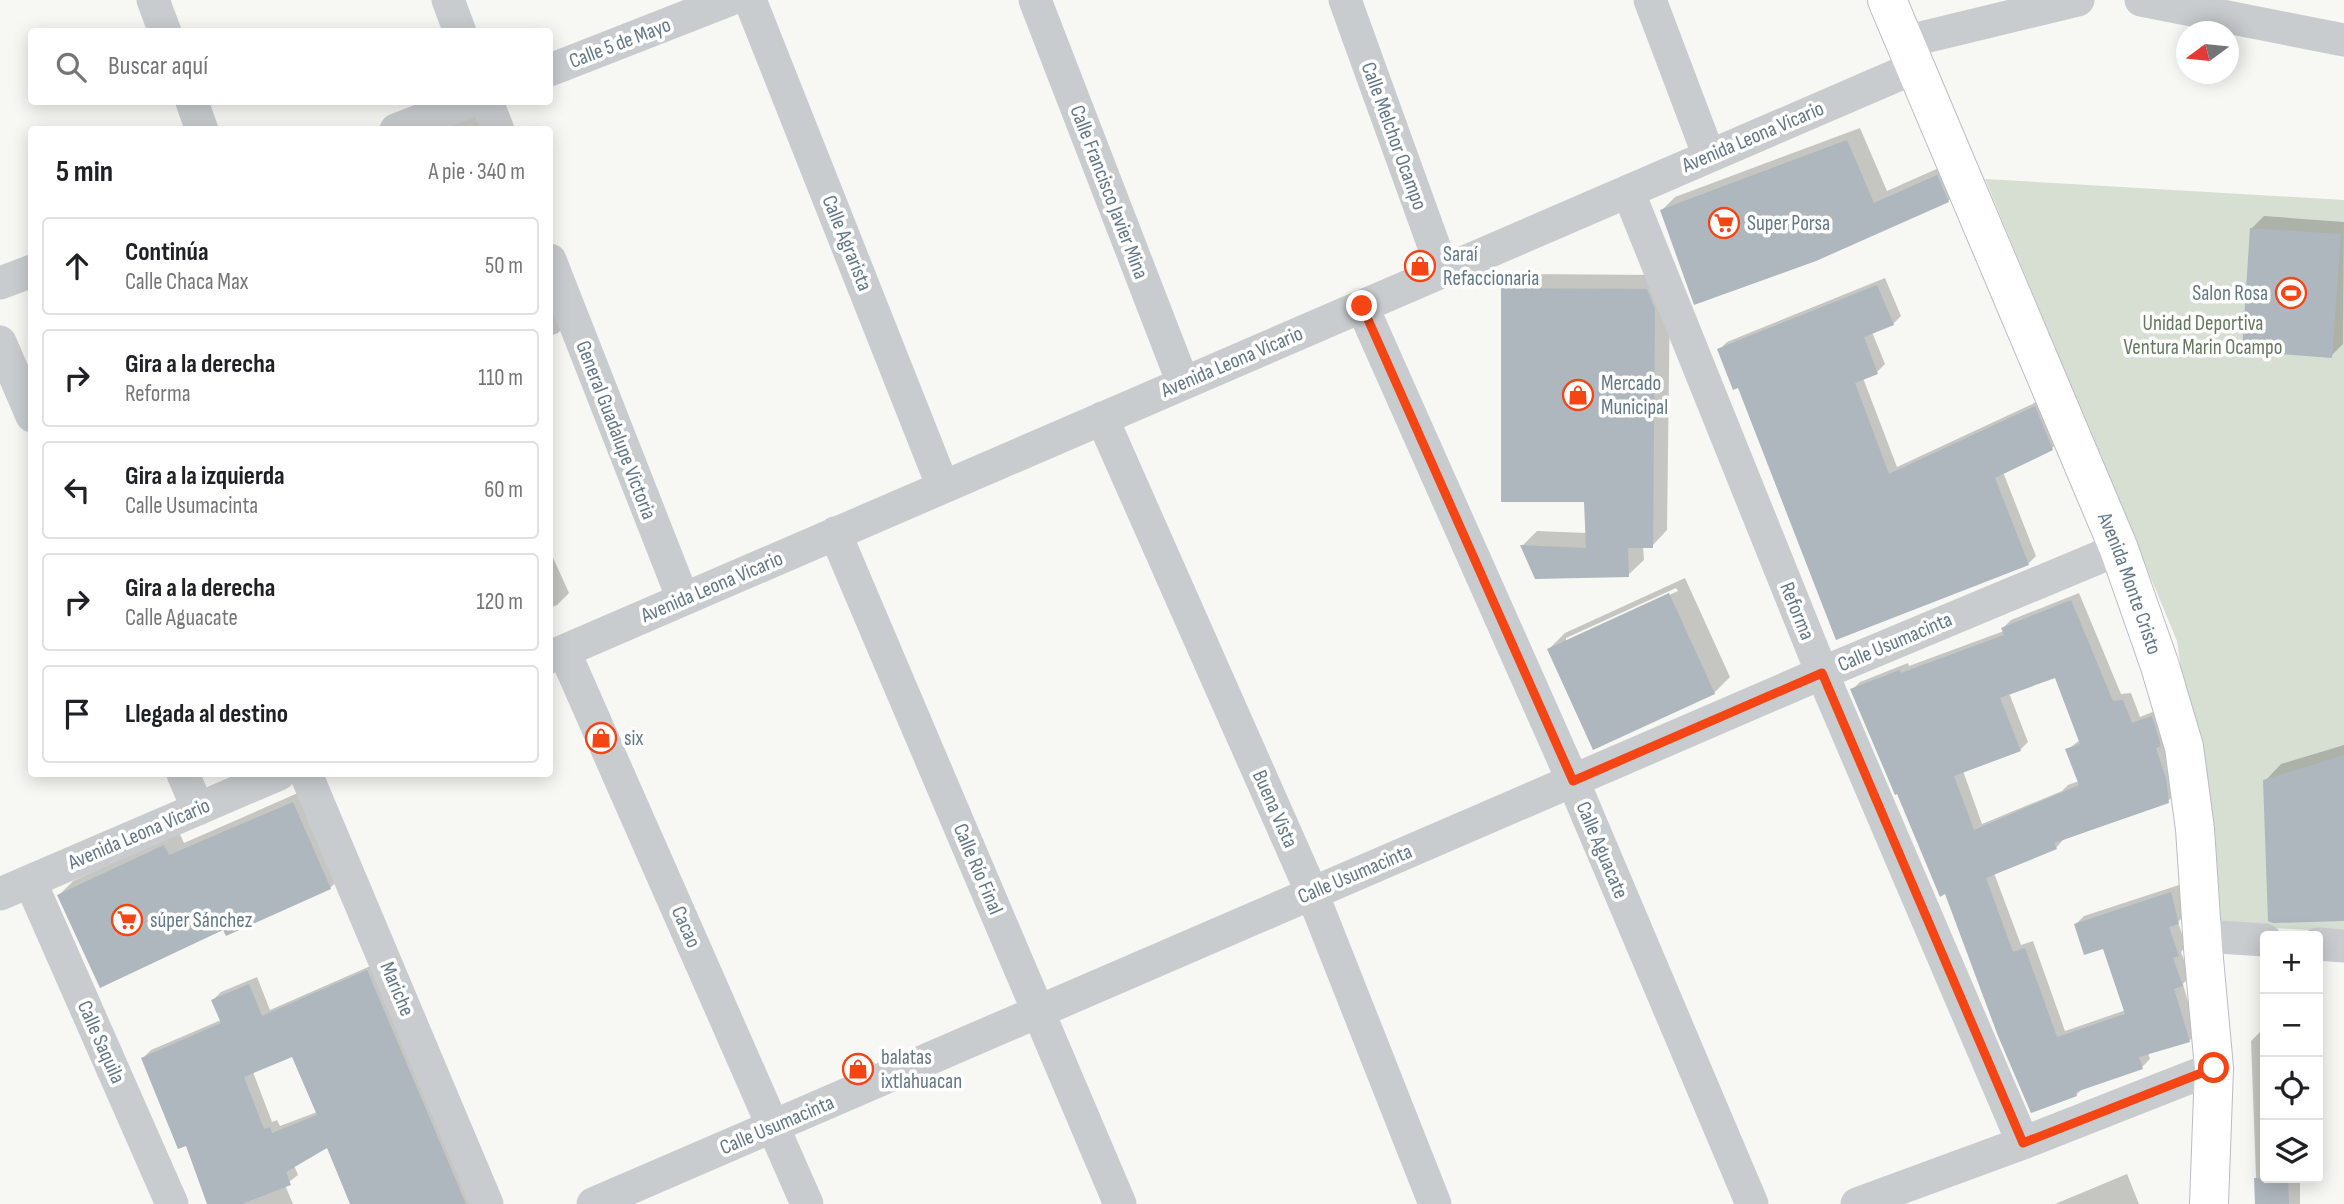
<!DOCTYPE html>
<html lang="es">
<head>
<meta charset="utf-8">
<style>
	body { margin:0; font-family:"Sofia Sans Condensed",sans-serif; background:#f6f6f6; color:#202124 }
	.controls { position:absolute; right:21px; bottom:21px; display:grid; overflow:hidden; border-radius:7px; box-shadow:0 4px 18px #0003 }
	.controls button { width:63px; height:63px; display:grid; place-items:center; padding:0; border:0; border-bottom:2px solid #e0e0e0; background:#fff; color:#202124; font:35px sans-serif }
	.compass { position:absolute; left:2176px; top:21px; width:63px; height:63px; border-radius:50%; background:#fff; box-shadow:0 4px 18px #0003; rotate:255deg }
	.stop { position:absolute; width:21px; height:21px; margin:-16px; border:5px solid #f54514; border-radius:50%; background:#fff }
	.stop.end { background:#f54514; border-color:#fff; box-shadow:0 2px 7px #0008 }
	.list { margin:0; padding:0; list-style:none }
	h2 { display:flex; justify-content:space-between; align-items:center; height:91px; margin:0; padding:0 28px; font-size:30px }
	h2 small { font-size:23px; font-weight:400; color:#757577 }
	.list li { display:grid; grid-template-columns:46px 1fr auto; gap:21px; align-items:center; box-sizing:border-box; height:98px; margin:0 14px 14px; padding:0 14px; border:2px solid #e0e0e0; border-radius:7px }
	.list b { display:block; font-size:26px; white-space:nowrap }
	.list p { margin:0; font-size:23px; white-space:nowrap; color:#757577 }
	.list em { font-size:23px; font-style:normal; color:#757577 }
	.icon { flex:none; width:38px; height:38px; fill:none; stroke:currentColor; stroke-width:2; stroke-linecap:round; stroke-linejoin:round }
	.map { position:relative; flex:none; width:2344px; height:1204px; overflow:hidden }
	.search { position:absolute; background:#fff; box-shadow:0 4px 18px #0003; left:28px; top:28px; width:525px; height:77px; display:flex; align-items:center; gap:18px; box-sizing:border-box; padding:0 24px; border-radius:7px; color:#757577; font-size:26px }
	.panel { position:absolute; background:#fff; box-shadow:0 4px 18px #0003; left:28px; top:126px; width:525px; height:651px; border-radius:7px }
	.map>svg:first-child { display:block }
	.green { fill:#d7dfd3 }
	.shadow { fill:#0003; fill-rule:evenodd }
	.building { fill:#aeb7bd; fill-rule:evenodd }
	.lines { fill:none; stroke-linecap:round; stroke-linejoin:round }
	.major-casing { stroke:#b9bdc1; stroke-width:40 }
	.minor { stroke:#c8cccf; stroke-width:33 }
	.major { stroke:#fff; stroke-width:38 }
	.route { stroke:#f54514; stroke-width:9 }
	.labels { text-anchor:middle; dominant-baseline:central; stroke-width:7; stroke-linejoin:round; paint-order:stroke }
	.street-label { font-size:21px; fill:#627787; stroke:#fff }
	.poi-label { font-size:21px; fill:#627787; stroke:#fff; text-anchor:start }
	.park-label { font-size:21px; fill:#64785e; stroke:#fff }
</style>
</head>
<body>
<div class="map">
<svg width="2344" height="1204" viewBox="0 0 2344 1204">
	<rect width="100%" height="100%" fill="#f7f7f3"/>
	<path class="green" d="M 1985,179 L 2344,200 L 2344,932 L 2219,925 L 2177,641 Z"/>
	<path class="shadow" d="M 490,106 L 503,130 L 427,130 Z
		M 1860,128 L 1887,191 L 1950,163 L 1961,188 L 1948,201 L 1662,210 L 1675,197 Z
		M 2264,216 L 2344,222 L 2343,344 L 2331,356 L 2252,228 Z
		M 550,252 L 574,317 L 558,333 L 550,336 Z
		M 1518,274 L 1662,275 L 1670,293 L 1667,530 L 1652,546 L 1643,546 L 1644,560 L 1628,575 L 1522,546 L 1537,531 L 1587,533 L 1586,500 L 1502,289 Z
		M 1885,278 L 1901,316 L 1893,324 L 1872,332 L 1885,364 L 1877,372 L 1863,378 L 1897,467 L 2043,399 L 2060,440 L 2052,448 L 2003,472 L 2036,556 L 2028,564 L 1739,386 L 1719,350 L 1727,342 Z
		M 550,551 L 569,593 L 557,605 L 550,608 Z
		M 1685,578 L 1730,677 L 1714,693 L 1549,649 L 1565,633 ZM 1676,588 L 1678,591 L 1566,642 L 1566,638 Z
		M 2079,593 L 2121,694 L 2131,693 L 2140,717 L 2160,709 L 2176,793 L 2168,801 L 2063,840 L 2056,848 L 1994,873 L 2021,945 L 2033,941 L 2065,1031 L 2126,1010 L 2104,946 L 2076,924 L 2084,916 L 2179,885 L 2186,914 L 2178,922 L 2186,946 L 2181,952 L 2190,976 L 2183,984 L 2197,1033 L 2189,1041 L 2148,1053 L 2150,1059 L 2142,1067 L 2084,1087 L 2076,1095 L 1946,892 L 1852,690 L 1860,682 L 1908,663 L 1909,666 L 2004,631 L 2003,628 L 2011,620 ZM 2056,676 L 2080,740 L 2067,750 L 2079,781 L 2068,785 L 2062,791 L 1982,824 L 1963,771 L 2020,750 L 2028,742 L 2009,693 Z
		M 2344,745 L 2344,920 L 2265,781 L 2281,764 Z
		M 307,789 L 344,874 L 330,888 L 224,927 L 59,895 L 73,881 L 179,832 L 184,843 Z
		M 375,964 L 471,1204 L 352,1204 L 328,1145 L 294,1165 L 298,1175 L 285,1185 L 293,1204 L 211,1204 L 187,1144 L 143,1058 L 151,1050 L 221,1020 L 213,1000 L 221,992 L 257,977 L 270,1010 ZM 293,1055 L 317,1112 L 280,1126 L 277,1120 L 272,1122 L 253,1072 Z
		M 2263,1029 L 2265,1029 L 2265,1178 L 2300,1178 L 2300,1204 L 2257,1204 L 2251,1041 Z
		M 2127,1174 L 2139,1204 L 2055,1204 Z"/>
	<path class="building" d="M 1847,140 L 1874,203 L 1937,175 L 1949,202 L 1816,261 L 1694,305 L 1660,210 Z
		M 2250,228 L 2341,234 L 2332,358 L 2242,351 Z
		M 1877,285 L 1894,325 L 1864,337 L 1878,374 L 1855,383 L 1889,474 L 2035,406 L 2053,450 L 1995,478 L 2029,565 L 1836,640 L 1738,388 L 1733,390 L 1717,349 Z
		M 1501,288 L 1647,289 L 1655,309 L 1653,548 L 1628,548 L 1629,577 L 1535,579 L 1520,545 L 1586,548 L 1584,502 L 1501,502 Z
		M 1669,593 L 1715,694 L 1593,750 L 1547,649 Z
		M 2071,600 L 2113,701 L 2123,700 L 2132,723 L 2152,716 L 2161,746 L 2156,748 L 2166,778 L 2169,803 L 2054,843 L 2057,849 L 1986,878 L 2013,952 L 2025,948 L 2057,1037 L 2125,1014 L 2103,949 L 2084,955 L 2074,924 L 2171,892 L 2179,924 L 2169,927 L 2179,956 L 2173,958 L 2183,986 L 2174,989 L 2190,1042 L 2139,1057 L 2143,1069 L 2076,1092 L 2077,1096 L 2031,1113 L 1998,1036 L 1945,894 L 1940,897 L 1897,794 L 1895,795 L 1850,689 L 1900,670 L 1901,673 L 2004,635 L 2001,628 ZM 2055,678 L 2080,744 L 2065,749 L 2079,785 L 1974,830 L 1954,776 L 2021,751 L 2000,698 Z
		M 2344,755 L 2344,921 L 2273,923 L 2268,921 L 2263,780 Z
		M 293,802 L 331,889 L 226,936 L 223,930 L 100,988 L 57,895 L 164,845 L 169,855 Z
		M 367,970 L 466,1204 L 350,1204 L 327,1148 L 286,1172 L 291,1185 L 242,1204 L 207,1204 L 186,1146 L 178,1149 L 141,1058 L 221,1023 L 211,1000 L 249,984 L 262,1016 ZM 292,1057 L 317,1115 L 272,1133 L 270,1127 L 264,1129 L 244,1077 Z
		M 2254,1178 L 2288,1178 L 2289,1204 L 2255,1204 Z"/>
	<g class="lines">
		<g class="major-casing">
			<g id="major">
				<path id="s1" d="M 1887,0 L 2119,549 L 2160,666 L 2184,747 L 2195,829 L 2203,948 L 2214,1068 L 2209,1204"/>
			</g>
		</g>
		<path class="minor" d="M 153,0 L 165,32
			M 448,0 L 460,32
			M 750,0 L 943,487
			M 1035,0 L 1183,383
			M 1345,0 L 1443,271
			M 1650,0 L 1709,156
			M 2141,0 L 2344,40
			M 1904,42 L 2078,0
			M 550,70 L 729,0
			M 192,102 L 202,130
			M 487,102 L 498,130
			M 396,130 L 468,102
			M 1628,191 L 1822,673 L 2023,1143
			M 550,260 L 683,599
			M 0,283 L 32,271
			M 1362,306 L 1573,781 L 1752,1204
			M 0,342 L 32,416
			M 1102,418 L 1312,893 L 1435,1204
			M 835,533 L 1120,1204
			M 564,651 L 807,1204
			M 550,657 L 1916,67
			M 183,774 L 198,809
			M 306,774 L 487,1204
			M 30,881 L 172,1204
			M 0,894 L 279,774
			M 2202,936 L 2265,940
			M 2318,944 L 2344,946
			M 593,1204 L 1822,673 L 2119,549
			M 1857,1204 L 2023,1143 L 2214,1068"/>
		<use href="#major" class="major"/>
	</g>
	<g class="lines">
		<path class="route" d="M 1362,306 L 1573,781 L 1822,673 L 2023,1143 L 2214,1068"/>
	</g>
	<defs>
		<g id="supermarket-ring" transform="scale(1.575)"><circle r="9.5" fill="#fff" stroke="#f54514" stroke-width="1.5"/><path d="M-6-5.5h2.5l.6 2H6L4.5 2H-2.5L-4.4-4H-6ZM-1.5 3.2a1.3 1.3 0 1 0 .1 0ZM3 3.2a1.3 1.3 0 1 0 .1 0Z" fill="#f54514"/></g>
		<g id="shop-ring" transform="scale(1.575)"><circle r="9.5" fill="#fff" stroke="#f54514" stroke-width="1.5"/><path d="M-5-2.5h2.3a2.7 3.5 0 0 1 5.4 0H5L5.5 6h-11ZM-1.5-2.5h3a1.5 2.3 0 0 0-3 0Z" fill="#f54514"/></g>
		<g id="stadium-ring" transform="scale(1.575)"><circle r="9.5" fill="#fff" stroke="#f54514" stroke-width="1.5"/><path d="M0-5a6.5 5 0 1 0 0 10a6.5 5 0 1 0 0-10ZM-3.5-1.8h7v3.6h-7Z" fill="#f54514"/></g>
	</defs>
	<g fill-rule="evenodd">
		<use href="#supermarket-ring" x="1724" y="223"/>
		<use href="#shop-ring" x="1420" y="266"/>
		<use href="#stadium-ring" x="2291" y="293"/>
		<use href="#shop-ring" x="1578" y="395"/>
		<use href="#shop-ring" x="601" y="738"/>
		<use href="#supermarket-ring" x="127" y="920"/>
		<use href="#shop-ring" x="858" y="1069"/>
	</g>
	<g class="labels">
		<g class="street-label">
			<text transform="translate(620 43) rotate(-21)">Calle 5 de Mayo</text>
			<text transform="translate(1394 136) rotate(70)">Calle Melchor Ocampo</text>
			<text transform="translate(1753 137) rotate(-23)">Avenida Leona Vicario</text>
			<text transform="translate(1109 192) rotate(69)">Calle Francisco Javier Mina</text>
			<text transform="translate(847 243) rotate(68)">Calle Agrarista</text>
			<text transform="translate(1232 362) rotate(-23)">Avenida Leona Vicario</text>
			<text transform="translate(616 430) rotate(69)">General Guadalupe Victoria</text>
			<text stroke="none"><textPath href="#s1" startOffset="632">Avenida Monte Cristo</textPath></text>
			<text transform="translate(712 587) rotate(-23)">Avenida Leona Vicario</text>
			<text transform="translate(1797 611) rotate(68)">Reforma</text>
			<text transform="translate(1895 642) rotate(-23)">Calle Usumacinta</text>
			<text transform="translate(1275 809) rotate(66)">Buena Vista</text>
			<text transform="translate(139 834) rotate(-23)">Avenida Leona Vicario</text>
			<text transform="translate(1602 850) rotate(67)">Calle Aguacate</text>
			<text transform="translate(978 869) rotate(67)">Calle Río Final</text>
			<text transform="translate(1355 874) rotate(-23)">Calle Usumacinta</text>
			<text transform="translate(686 927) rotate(66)">Cacao</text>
			<text transform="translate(397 989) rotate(67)">Mariche</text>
			<text transform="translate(101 1042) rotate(66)">Calle Saquila</text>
			<text transform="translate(777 1125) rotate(-23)">Calle Usumacinta</text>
		</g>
		<g class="poi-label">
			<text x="1747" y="223">Super Porsa</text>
			<text x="1443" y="254">Saraí<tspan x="1443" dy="24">Refaccionaria</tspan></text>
			<text x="2268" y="293" text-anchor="end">Salon Rosa</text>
			<text x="1601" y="383">Mercado<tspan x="1601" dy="24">Municipal</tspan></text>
			<text x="624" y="738">six</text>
			<text x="150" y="920">súper Sánchez</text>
			<text x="881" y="1057">balatas<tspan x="881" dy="24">ixtlahuacan</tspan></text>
		</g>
		<g class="park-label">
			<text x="2203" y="323">Unidad Deportiva<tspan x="2203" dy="24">Ventura Marin Ocampo</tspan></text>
		</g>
	</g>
</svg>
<div class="controls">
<button>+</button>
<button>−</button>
<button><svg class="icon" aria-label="locate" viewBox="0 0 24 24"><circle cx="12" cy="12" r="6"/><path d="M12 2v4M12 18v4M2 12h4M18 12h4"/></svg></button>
<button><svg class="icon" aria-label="layers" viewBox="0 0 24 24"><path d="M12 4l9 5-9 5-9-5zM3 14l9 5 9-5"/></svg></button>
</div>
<svg class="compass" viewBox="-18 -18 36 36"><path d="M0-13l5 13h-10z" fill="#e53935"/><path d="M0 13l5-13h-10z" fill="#757577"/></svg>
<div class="stop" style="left:2214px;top:1068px"></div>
<div class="stop end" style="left:1362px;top:306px"></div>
<div class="search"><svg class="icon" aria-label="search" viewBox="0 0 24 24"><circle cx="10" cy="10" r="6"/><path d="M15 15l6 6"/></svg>Buscar aquí</div>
<section class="panel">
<h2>5 min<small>A pie · 340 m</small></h2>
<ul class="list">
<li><svg class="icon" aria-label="ahead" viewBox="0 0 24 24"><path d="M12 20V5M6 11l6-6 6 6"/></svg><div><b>Continúa</b><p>Calle Chaca Max</p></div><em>50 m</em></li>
<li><svg class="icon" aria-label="right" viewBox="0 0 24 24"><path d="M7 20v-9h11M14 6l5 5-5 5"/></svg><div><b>Gira a la derecha</b><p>Reforma</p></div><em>110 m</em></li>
<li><svg class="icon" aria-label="left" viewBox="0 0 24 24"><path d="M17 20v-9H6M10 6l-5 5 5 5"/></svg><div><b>Gira a la izquierda</b><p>Calle Usumacinta</p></div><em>60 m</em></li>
<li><svg class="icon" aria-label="right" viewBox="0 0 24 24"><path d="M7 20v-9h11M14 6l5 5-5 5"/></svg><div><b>Gira a la derecha</b><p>Calle Aguacate</p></div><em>120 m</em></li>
<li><svg class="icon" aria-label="arrive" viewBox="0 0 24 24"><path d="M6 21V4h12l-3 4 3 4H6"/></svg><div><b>Llegada al destino</b></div></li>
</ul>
</section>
</div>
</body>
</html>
